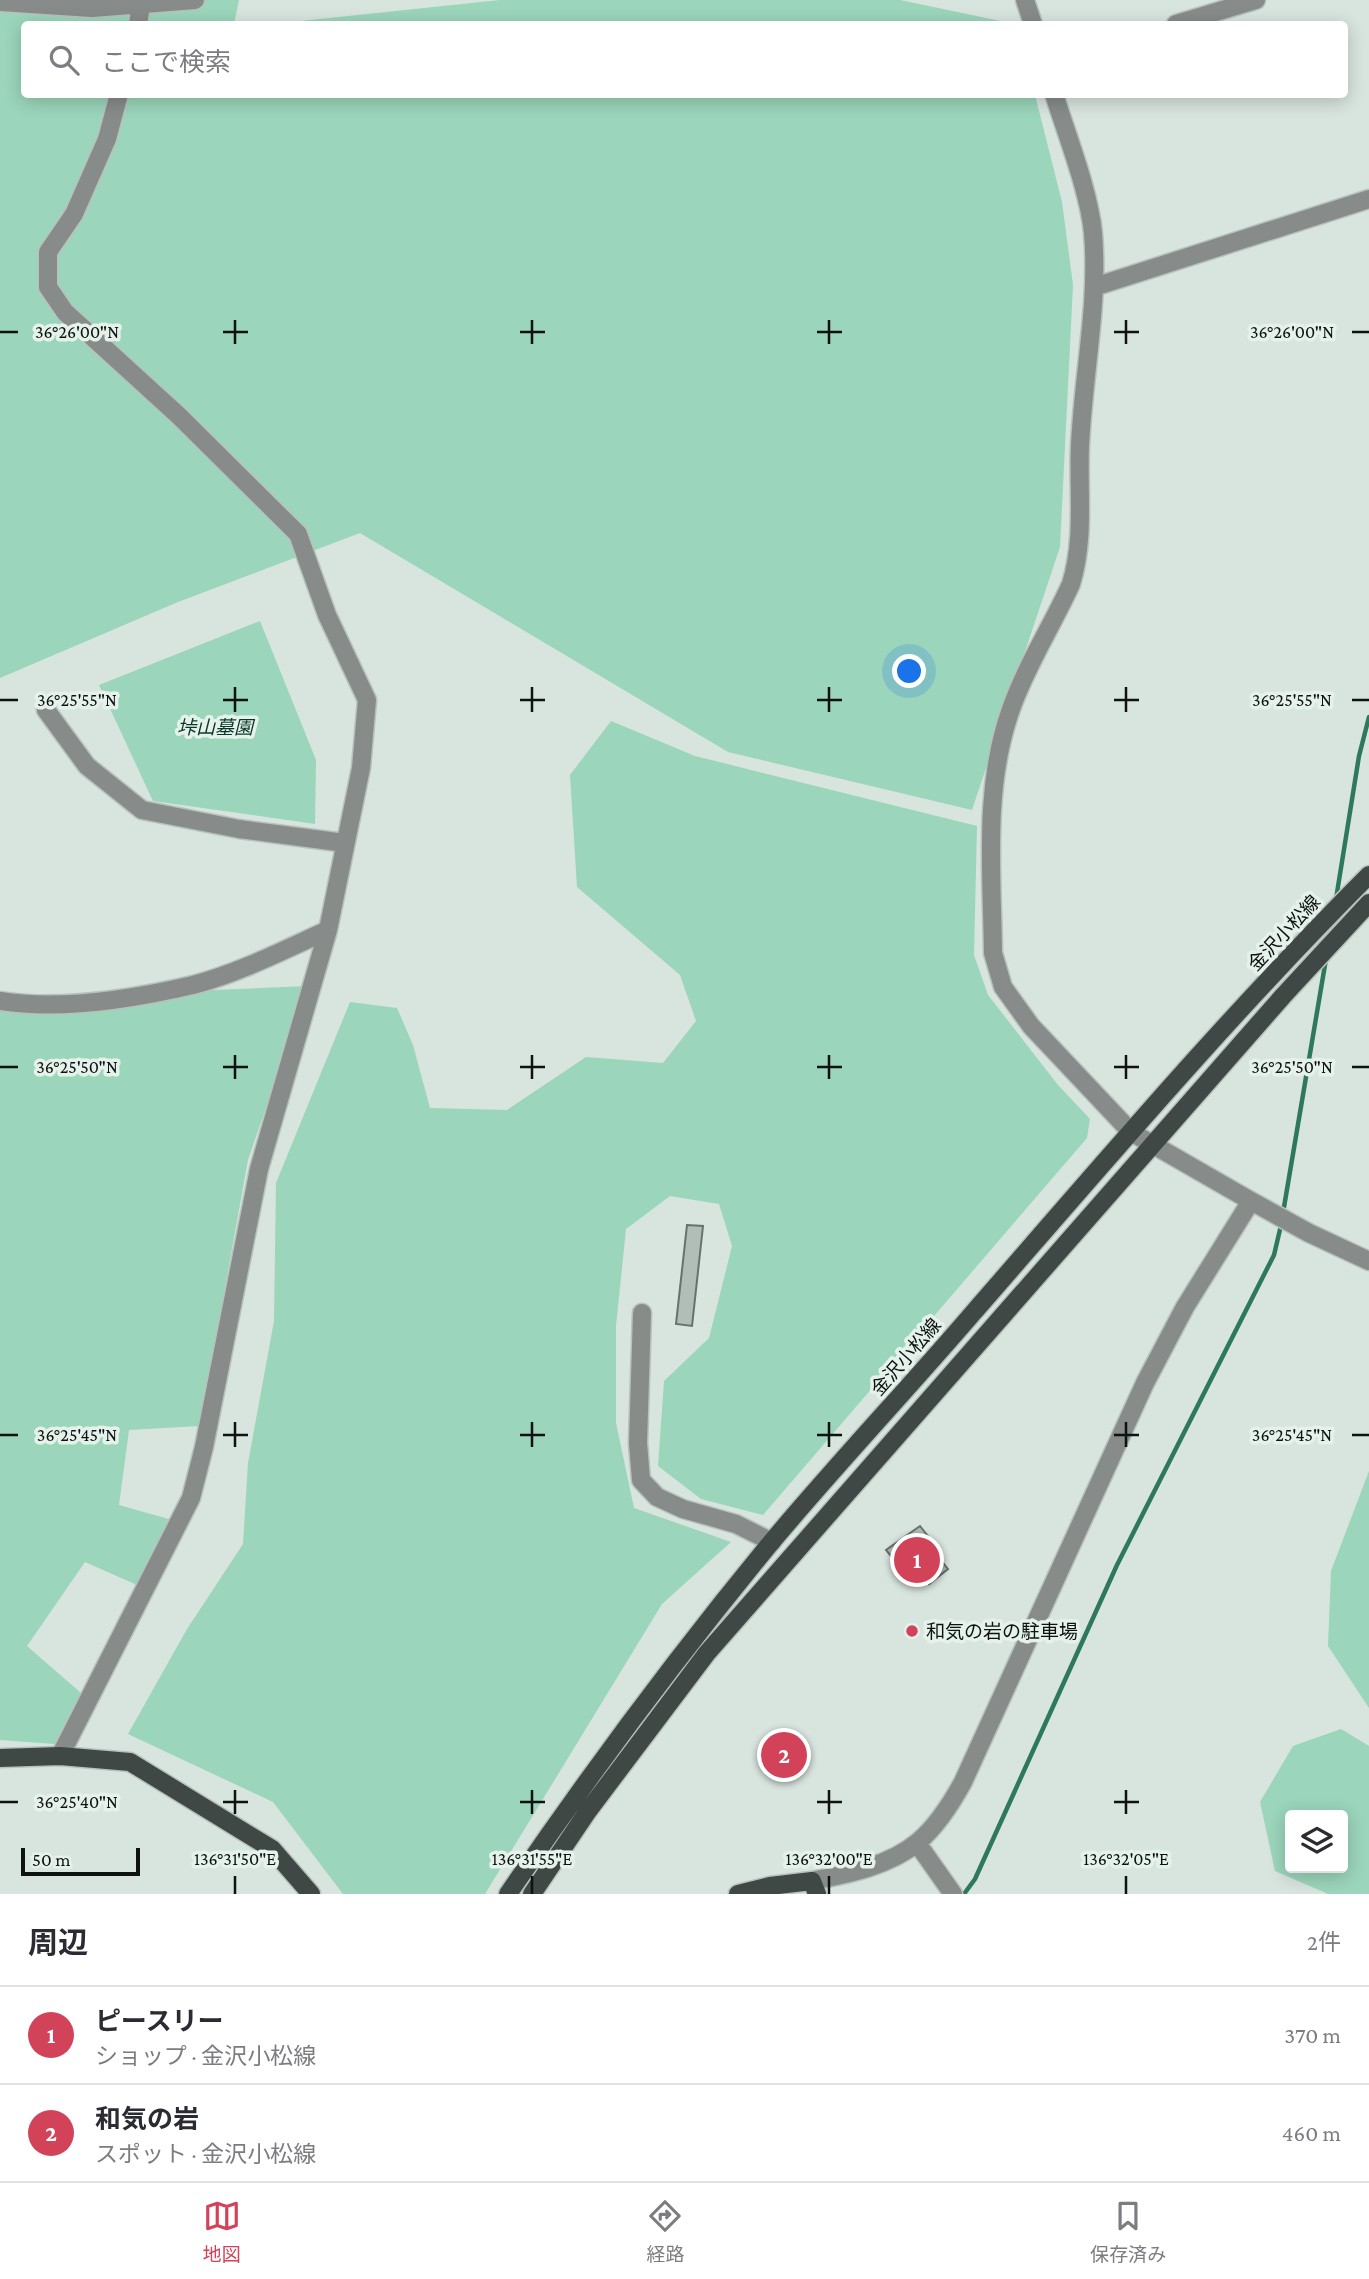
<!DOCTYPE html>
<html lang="ja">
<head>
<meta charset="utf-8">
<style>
	body { margin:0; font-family:"Crimson Pro","Noto Sans JP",serif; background:#f7f7f7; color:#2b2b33 }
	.controls { position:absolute; right:21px; bottom:21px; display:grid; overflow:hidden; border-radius:7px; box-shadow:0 4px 18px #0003 }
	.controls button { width:63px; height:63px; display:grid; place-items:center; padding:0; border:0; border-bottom:2px solid #e1e1e2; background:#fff; color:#2b2b33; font:35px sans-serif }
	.scale { position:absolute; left:21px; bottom:18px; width:119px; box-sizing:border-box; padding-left:7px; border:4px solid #0e1210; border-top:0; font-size:19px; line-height:24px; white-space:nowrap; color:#0e1210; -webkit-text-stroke:5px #e5f2eb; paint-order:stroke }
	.you { position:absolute; left:910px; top:672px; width:24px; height:24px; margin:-18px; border:5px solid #fff; border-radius:50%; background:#1a73e8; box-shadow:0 0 0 10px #1a73e833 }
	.badge { display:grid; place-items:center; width:46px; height:46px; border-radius:50%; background:#d24259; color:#fff; font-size:23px; font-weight:700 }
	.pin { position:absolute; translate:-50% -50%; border:4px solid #fff; box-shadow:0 2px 7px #0006 }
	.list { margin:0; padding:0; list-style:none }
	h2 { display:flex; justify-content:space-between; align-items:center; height:91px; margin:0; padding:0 28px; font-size:30px }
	h2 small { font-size:23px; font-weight:400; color:#7c7c81 }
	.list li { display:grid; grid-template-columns:46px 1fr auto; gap:21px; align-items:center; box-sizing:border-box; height:98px; padding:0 28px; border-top:2px solid #e1e1e2 }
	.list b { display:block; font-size:26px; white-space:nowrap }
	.list p { margin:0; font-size:23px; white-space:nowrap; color:#7c7c81 }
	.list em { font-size:23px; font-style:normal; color:#7c7c81 }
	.icon { flex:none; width:38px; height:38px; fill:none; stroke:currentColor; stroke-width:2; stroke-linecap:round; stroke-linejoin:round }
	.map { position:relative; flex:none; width:1369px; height:1894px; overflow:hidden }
	.search { position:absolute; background:#fff; box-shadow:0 4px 18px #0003; left:21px; right:21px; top:21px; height:77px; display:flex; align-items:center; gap:18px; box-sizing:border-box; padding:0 24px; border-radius:7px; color:#7c7c81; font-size:26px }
	.sheet { height:287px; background:#fff }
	nav { display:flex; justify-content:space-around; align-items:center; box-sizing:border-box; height:98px; border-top:2px solid #e1e1e2; background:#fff; font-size:19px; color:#7c7c81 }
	nav a { display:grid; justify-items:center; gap:4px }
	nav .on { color:#d24259 }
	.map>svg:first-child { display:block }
	.green { fill:#9bd5bb; fill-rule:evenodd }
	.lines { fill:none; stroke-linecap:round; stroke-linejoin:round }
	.stream { stroke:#2e795e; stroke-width:4.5 }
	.building { fill:#b1bdb7; stroke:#67726c; stroke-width:2 }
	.minor-casing { stroke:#b8c2bd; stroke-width:21 }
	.major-casing { stroke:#b8c2bd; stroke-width:21 }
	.minor { stroke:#878c8a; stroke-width:18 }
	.major { stroke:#3f4844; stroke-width:18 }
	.ticks { fill:none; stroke:#0e1210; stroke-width:2.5 }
	.poi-dot { fill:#d24259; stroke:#e5f2eb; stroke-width:2.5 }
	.labels { text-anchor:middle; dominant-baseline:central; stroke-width:7; stroke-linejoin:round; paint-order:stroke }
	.park-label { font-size:19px; font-style:italic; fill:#083727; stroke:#e5f2eb }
	.street-label { font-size:19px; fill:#0e1210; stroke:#e5f2eb }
	.poi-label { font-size:19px; fill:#0e1210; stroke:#e5f2eb; text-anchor:start }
	.ticks-label { font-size:18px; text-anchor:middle; fill:#0e1210; stroke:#e5f2eb; stroke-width:7; stroke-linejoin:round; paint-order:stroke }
</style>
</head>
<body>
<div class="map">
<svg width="1369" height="1894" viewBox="0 0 1369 1894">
	<rect width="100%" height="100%" fill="#d8e4de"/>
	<path class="green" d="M 0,0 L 239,0 L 234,24 L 24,24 L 24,94 L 1035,95 L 1062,202 L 1073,285 L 1060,547 L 972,810 L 728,752 L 360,533 L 178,602 L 0,678 Z
		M 500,0 L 900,0 L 1015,24 L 272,24 Z
		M 260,621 L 316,760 L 315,824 L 153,801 L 99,685 Z
		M 611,721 L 695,756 L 977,826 L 974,955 L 988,995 L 1058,1085 L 1090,1119 L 1087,1138 L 763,1515 L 701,1499 L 658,1466 L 664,1381 L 709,1338 L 732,1246 L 719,1204 L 670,1196 L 626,1229 L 616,1326 L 616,1423 L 634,1508 L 731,1542 L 662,1604 L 485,1894 L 343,1894 L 273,1802 L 128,1734 L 187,1629 L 243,1544 L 248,1463 L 274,1321 L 276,1183 L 350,1002 L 397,1008 L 413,1045 L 430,1108 L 507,1110 L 586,1057 L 663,1063 L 696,1021 L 680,975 L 577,887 L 570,775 Z
		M 308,986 L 248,1160 L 200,1426 L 129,1430 L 119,1505 L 172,1520 L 137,1585 L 85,1562 L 27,1646 L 81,1693 L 55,1744 L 0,1740 L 0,999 Z
		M 1369,1471 L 1369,1708 L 1328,1646 L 1331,1571 Z
		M 1341,1729 L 1369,1746 L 1369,1894 L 1328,1894 L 1275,1871 L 1260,1802 L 1293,1746 ZM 1290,1815 L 1343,1815 L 1343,1868 L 1290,1868 Z"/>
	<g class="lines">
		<path class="stream" d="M 1336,899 L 1359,756 L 1369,717
			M 1283,1213 L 1326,959
			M 964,1894 L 975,1879 L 1117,1565 L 1274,1255 L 1282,1221"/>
	</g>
	<path class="building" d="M 687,1225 L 703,1226 L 692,1326 L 676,1324 Z
		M 920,1526 L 931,1540 L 927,1543 L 948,1569 L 929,1584 L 917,1570 L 908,1577 L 886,1550 Z"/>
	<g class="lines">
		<g class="minor-casing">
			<path id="minor" d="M 1025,0 L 1033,24
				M 0,2 L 92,8 L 195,0
				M 138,24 L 142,0
				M 1176,24 L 1256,0
				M 1054,94 C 1067,136 1089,191 1093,233 C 1099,304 1083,376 1080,446 C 1078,493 1085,538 1071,584 C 1052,626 1026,666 1011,709 C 983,787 992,872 993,953 L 1003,987 L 1031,1026 L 1131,1132 L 1251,1201 L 1309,1233 L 1369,1261
				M 1094,287 L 1369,199
				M 46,710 L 87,766 L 142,810 L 239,829 L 345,843
				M 0,1001 C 61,1011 133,999 193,985 C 239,973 284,950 328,930
				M 642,1313 L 638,1443 L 641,1480 L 657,1497 L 683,1509 L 736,1524 L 772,1542
				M 60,1756 L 191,1498 L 204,1447 L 259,1169 L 328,930 L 361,768 L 367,700 L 327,615 L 298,534 L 179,416 L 65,312 L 48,287 L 48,252 L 74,214 L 107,139 L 119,94
				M 917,1843 L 953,1894
				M 812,1881 C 848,1874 889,1866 918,1842 C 937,1826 951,1804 963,1782 L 1145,1383 L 1185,1307 L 1251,1201"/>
		</g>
		<g class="major-casing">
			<path id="major" d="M 0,1758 L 60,1756 L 130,1762 L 272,1849 L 311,1894
				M 508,1894 C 590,1774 677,1657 769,1545 C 835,1466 906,1391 973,1313 C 1102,1165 1230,1014 1369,875
				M 532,1894 L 588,1811 L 707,1653 L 1283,996 L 1369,903
				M 738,1894 L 770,1886 L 812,1881 L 817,1894"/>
		</g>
		<use href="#minor" class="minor"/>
		<use href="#major" class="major"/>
	</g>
	<path class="ticks" d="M 235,320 L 235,344M 532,320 L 532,344M 829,320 L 829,344M 1126,320 L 1126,344M 0,332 L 18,332M 223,332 L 248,332M 520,332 L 545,332M 817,332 L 842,332M 1114,332 L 1139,332M 1352,332 L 1369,332M 235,687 L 235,712M 532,687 L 532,712M 829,687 L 829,712M 1126,687 L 1126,712M 0,700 L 18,700M 223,700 L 248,700M 520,700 L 545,700M 817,700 L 842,700M 1114,700 L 1139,700M 1352,700 L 1369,700M 235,1055 L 235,1079M 532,1055 L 532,1079M 829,1055 L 829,1079M 1126,1055 L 1126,1079M 0,1067 L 18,1067M 223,1067 L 248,1067M 520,1067 L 545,1067M 817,1067 L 842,1067M 1114,1067 L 1139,1067M 1352,1067 L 1369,1067M 235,1422 L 235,1447M 532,1422 L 532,1447M 829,1422 L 829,1447M 1126,1422 L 1126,1447M 0,1435 L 18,1435M 223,1435 L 248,1435M 520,1435 L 545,1435M 817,1435 L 842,1435M 1114,1435 L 1139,1435M 1352,1435 L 1369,1435M 235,1790 L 235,1814M 532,1790 L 532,1814M 829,1790 L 829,1814M 1126,1790 L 1126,1814M 0,1802 L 18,1802M 223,1802 L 248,1802M 520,1802 L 545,1802M 817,1802 L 842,1802M 1114,1802 L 1139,1802M 235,1876 L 235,1894M 532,1876 L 532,1894M 829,1876 L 829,1894M 1126,1876 L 1126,1894"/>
	<circle class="poi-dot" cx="912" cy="1631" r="7"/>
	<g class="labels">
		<g class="park-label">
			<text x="215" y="727">垰山墓園</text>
		</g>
		<g class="street-label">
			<text transform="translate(1284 933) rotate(-47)">金沢小松線</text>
			<text transform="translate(906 1357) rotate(-49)">金沢小松線</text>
		</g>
		<g class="poi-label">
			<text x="926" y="1631">和気の岩の駐車場</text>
		</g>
	</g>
	<g class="ticks-label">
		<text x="77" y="338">36°26'00"N</text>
		<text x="1292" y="338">36°26'00"N</text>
		<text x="77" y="706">36°25'55"N</text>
		<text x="1292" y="706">36°25'55"N</text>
		<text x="77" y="1073">36°25'50"N</text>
		<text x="1292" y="1073">36°25'50"N</text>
		<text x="77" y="1441">36°25'45"N</text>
		<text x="1292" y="1441">36°25'45"N</text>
		<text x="77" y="1808">36°25'40"N</text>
		<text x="235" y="1865">136°31'50"E</text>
		<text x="532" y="1865">136°31'55"E</text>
		<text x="829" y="1865">136°32'00"E</text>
		<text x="1126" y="1865">136°32'05"E</text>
	</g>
</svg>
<div class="controls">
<button><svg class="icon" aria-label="layers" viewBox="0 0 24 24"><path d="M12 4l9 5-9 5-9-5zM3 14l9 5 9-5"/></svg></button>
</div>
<div class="scale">50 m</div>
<div class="you"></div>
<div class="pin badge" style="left:917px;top:1560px">1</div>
<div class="pin badge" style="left:784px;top:1755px">2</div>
<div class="search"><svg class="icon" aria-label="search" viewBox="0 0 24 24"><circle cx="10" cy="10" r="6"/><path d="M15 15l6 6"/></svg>ここで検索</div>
</div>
<section class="sheet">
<h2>周辺<small>2件</small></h2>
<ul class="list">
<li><span class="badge">1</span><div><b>ピースリー</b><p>ショップ · 金沢小松線</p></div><em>370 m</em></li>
<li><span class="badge">2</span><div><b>和気の岩</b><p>スポット · 金沢小松線</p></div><em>460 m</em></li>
</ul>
</section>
<nav>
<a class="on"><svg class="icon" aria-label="map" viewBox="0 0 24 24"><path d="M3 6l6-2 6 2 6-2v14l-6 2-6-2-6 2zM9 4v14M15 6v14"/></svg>地図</a>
<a><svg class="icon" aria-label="directions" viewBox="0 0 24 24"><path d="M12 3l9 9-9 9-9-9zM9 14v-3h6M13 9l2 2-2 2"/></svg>経路</a>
<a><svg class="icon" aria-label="saved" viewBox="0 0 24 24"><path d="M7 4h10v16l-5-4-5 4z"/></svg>保存済み</a>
</nav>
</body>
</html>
